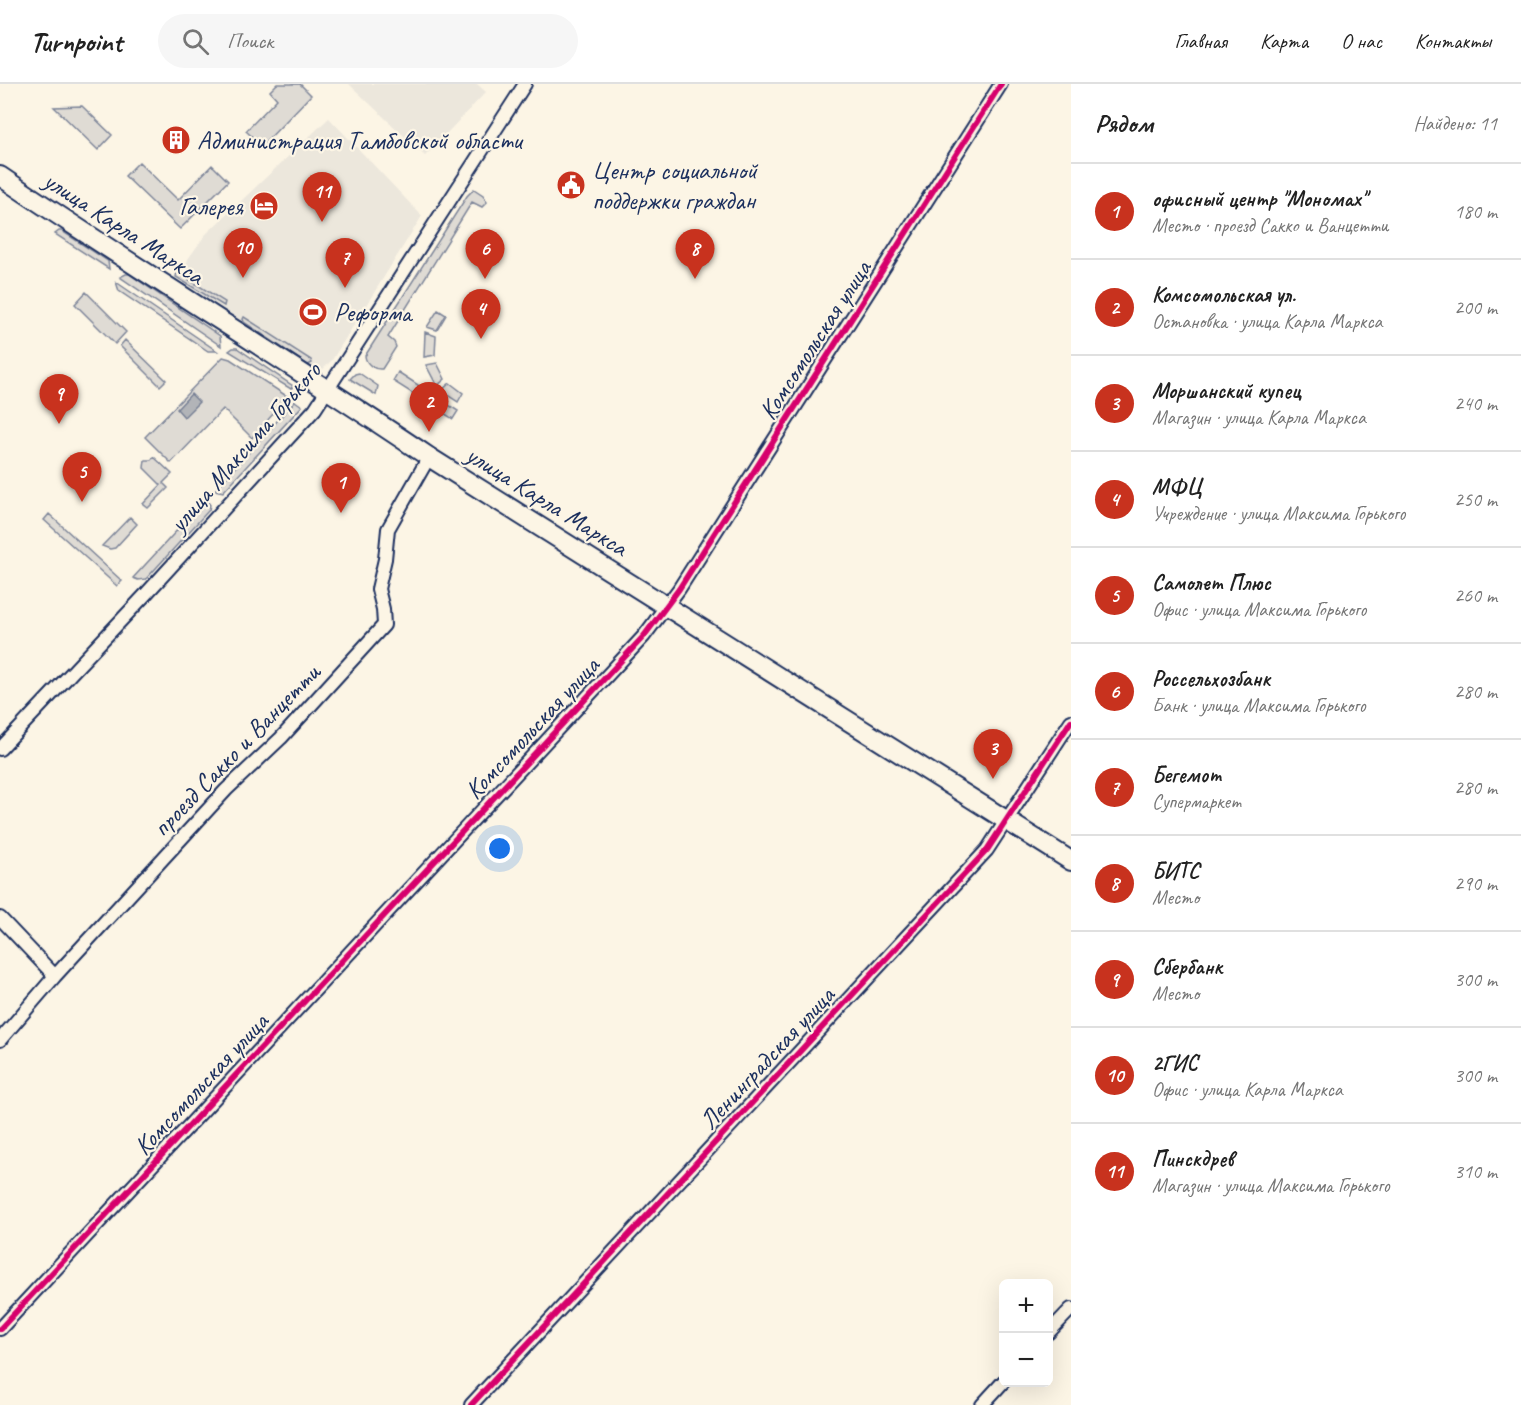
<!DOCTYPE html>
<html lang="ru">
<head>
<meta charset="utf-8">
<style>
	body { margin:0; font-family:Caveat,sans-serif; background:#f6f6f6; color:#222 }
	.controls { position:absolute; right:18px; bottom:18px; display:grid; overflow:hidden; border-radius:9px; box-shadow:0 6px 24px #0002 }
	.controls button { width:54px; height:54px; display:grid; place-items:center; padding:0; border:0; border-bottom:2px solid #e0e0e0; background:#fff; color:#222; font:30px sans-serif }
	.you { position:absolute; left:500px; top:765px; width:21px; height:21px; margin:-15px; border:4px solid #fff; border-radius:50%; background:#1a73e8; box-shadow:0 0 0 9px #1a73e833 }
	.badge { display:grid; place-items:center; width:39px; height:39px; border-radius:50%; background:#c8321e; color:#fff; font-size:20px; font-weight:700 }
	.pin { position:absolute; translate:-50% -50px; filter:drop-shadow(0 2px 3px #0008) }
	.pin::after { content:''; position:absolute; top:32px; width:21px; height:18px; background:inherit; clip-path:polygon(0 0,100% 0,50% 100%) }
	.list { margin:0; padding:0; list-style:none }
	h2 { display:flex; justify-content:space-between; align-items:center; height:78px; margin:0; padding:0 24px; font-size:26px }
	h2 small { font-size:20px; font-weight:400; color:#767676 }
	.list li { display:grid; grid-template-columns:39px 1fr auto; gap:18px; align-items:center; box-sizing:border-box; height:96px; padding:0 24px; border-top:2px solid #e0e0e0 }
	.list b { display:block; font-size:22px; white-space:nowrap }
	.list p { margin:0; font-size:20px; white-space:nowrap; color:#767676 }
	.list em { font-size:20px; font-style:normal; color:#767676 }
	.icon { flex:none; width:33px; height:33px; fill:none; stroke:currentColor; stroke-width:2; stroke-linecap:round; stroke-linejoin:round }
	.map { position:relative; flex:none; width:1071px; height:1321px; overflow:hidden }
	header { display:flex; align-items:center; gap:36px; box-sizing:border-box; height:84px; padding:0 30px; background:#fff; border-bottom:2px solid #e0e0e0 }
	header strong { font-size:28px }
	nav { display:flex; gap:33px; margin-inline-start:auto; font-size:21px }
	.search { width:420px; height:54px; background:#f6f6f6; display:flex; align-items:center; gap:15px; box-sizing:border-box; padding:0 21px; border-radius:33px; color:#767676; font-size:22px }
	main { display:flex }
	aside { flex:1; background:#fff }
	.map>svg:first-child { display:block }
	.built { fill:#ece7dc }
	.green { fill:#dfdbd4; stroke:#7d8599; stroke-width:1.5 }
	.water { fill:#b2b4b8; stroke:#767f94; stroke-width:1.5 }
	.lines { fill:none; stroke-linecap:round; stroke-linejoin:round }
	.minor-casing { stroke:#1b2f5e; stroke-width:16 }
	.secondary-casing { stroke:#1b2f5e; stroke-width:22 }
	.minor { stroke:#fcf5e5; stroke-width:12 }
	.secondary { stroke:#fcf5e5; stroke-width:18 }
	.cycleway-casing { stroke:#fcf5e5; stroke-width:10 }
	.cycleway { stroke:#d6006c; stroke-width:6 }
	.labels { text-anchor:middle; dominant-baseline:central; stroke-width:4.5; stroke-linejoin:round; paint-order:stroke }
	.poi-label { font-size:26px; fill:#1b2f5e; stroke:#fcf5e5; text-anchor:start }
	.street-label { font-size:26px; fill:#1b2f5e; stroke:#fcf5e5 }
</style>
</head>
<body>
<header>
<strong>Turnpoint</strong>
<div class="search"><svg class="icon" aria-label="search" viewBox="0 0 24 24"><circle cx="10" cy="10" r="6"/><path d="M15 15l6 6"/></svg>Поиск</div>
<nav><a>Главная</a><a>Карта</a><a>О нас</a><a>Контакты</a></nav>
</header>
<main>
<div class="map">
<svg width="1071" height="1321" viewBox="0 0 1071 1321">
	<rect width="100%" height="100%" fill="#fcf5e5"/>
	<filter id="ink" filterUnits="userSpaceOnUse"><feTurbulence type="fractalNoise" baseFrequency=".0167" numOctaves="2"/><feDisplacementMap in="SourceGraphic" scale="12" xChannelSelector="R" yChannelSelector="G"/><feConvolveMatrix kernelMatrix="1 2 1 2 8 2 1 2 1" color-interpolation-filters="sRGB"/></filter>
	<g filter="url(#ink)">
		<path class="built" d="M 349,0 L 477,0 L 486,8 L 425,72 Z
			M 329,34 L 422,132 L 332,276 L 323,285 L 314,285 L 307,282 L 181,198 L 188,175 L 206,150 Z"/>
		<path class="green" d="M 277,0 L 300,0 L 311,11 L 262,62 L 246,47 L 277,15 L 270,7 Z
			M 82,22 L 112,51 L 98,66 L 54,23 Z
			M 139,78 L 178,116 L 212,81 L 228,97 L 180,145 L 125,92 Z
			M 474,105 L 483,111 L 487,118 L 482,123 L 472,118 L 388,253 L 394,258 L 396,263 L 382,285 C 374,286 366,280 365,272 L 467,112 Z
			M 59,147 L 62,147 L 108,177 L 109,185 L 55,150 Z
			M 177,188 L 225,218 L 224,222 L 176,193 Z
			M 126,190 L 129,190 L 220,252 L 221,262 L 120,193 Z
			M 116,198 L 217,267 L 208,267 L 119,207 Z
			M 86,208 L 126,248 L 115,260 L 75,220 Z
			M 438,226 L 446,231 L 437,246 L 427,243 Z
			M 244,233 L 311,276 L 312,279 L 308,281 L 244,238 L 243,235 Z
			M 425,248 L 436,252 L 435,271 L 424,273 Z
			M 125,256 L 166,296 L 160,302 L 120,262 Z
			M 233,264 L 237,264 L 293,302 L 291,305 L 229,267 Z
			M 223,273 L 230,275 L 288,313 L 252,354 L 223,325 L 171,379 L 145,353 Z
			M 437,279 L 445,295 L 437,302 L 426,281 Z
			M 398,288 L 458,327 L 453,335 L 393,297 Z
			M 359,289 L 378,302 L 376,311 L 350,295 L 355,290 Z
			M 450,299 L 463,309 L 458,318 L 441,307 Z
			M 295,317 L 302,322 L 223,408 L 215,406 Z
			M 154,373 L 172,390 L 163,399 L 168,404 L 148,424 L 143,420 L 161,401 L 144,384 L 145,376 L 151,376 Z
			M 206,415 L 210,421 L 209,426 L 146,495 L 138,496 L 133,494 Z
			M 49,430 L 122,497 L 117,502 L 44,436 Z
			M 130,433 L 137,440 L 115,464 L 110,465 L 102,462 Z"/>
		<path class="water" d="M 191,310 L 199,318 L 184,333 L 177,325 Z"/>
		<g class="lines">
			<g class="minor-casing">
				<path id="minor" d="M 0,665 L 145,511 L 315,325 L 525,0
					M 0,834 L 55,892
					M 0,956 L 55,892 L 226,706 L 281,654 L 384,541 L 383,525 L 378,505 L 385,475 L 388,445 L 429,373
					M 0,1245 L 644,552 L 679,505 L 1001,0
					M 1048,1249 L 1071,1225
					M 471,1321 L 987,766 L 1071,637
					M 982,1321 L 1004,1297"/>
			</g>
			<g class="secondary-casing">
				<path id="secondary" d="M 0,92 C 141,188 287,277 429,373 L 1071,777"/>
			</g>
			<use href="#minor" class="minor"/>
			<use href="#secondary" class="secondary"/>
			<g class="cycleway-casing">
				<path id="cycleway" d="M 0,1245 L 644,552 L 679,505 L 1001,0
					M 471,1321 L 987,766 L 1071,637"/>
			</g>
			<use href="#cycleway" class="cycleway"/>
		</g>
	</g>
	<defs>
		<g id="building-disc" transform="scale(1.5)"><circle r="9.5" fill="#c8321e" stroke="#fcf5e5"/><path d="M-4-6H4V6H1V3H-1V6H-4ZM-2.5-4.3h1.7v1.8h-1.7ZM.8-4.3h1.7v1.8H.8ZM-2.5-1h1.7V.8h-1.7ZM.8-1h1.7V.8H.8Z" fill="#fff"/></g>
		<g id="civic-disc" transform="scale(1.5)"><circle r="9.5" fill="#c8321e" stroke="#fcf5e5"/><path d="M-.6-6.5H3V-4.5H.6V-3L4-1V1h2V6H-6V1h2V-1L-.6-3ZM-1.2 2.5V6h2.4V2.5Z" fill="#fff"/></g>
		<g id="hotel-disc" transform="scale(1.5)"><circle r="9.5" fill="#c8321e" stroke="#fcf5e5"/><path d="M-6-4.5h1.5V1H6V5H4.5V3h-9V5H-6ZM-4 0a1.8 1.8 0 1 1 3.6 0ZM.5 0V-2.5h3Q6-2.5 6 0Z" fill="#fff"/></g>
		<g id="stadium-disc" transform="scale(1.5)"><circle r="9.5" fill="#c8321e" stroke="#fcf5e5"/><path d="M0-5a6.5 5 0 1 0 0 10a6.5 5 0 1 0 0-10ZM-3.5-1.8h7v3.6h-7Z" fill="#fff"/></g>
	</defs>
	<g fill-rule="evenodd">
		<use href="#building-disc" x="176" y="56"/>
		<use href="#civic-disc" x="571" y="101"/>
		<use href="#hotel-disc" x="264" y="122"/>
		<use href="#stadium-disc" x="313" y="228"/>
	</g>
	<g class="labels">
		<g class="poi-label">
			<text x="197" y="56">Администрация Тамбовской области</text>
			<text x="592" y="86">Центр социальной<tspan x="592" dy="30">поддержки граждан</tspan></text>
			<text x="243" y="122" text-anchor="end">Галерея</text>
			<text x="334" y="228">Реформа</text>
		</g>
		<g class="street-label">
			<text transform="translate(124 144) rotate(33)">улица Карла Маркса</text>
			<text transform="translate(815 256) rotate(-57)">Комсомольская улица</text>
			<text transform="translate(245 363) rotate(-49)">улица Максима Горького</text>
			<text transform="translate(547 417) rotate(32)">улица Карла Маркса</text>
			<text transform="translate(532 644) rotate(-47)">Комсомольская улица</text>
			<text transform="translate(236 666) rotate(-46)">проезд Сакко и Ванцетти</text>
			<text transform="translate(767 974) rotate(-47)">Ленинградская улица</text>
			<text transform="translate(201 1000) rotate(-47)">Комсомольская улица</text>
		</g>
	</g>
</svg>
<div class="controls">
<button>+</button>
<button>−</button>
</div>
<div class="you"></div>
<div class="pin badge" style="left:341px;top:429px">1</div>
<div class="pin badge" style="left:429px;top:348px">2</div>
<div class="pin badge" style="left:993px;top:695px">3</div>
<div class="pin badge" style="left:481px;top:255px">4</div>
<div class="pin badge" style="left:82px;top:418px">5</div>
<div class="pin badge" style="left:485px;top:195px">6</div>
<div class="pin badge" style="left:345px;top:204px">7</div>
<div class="pin badge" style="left:695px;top:195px">8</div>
<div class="pin badge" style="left:59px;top:340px">9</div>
<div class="pin badge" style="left:243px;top:194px">10</div>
<div class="pin badge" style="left:322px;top:138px">11</div>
</div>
<aside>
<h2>Рядом<small>Найдено: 11</small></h2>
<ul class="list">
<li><span class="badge">1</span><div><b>офисный центр &quot;Мономах&quot;</b><p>Место · проезд Сакко и Ванцетти</p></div><em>180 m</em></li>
<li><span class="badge">2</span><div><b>Комсомольская ул.</b><p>Остановка · улица Карла Маркса</p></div><em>200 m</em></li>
<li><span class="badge">3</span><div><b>Моршанский купец</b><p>Магазин · улица Карла Маркса</p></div><em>240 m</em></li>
<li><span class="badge">4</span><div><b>МФЦ</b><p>Учреждение · улица Максима Горького</p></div><em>250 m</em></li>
<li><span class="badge">5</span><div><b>Самолет Плюс</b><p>Офис · улица Максима Горького</p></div><em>260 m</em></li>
<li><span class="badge">6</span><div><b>Россельхозбанк</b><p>Банк · улица Максима Горького</p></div><em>280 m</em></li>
<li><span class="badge">7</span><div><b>Бегемот</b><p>Супермаркет</p></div><em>280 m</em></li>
<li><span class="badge">8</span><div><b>БИТС</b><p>Место</p></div><em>290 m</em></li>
<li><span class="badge">9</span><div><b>Сбербанк</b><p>Место</p></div><em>300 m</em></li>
<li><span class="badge">10</span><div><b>2ГИС</b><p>Офис · улица Карла Маркса</p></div><em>300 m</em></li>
<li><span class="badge">11</span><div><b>Пинскдрев</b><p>Магазин · улица Максима Горького</p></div><em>310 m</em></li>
</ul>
</aside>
</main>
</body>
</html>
